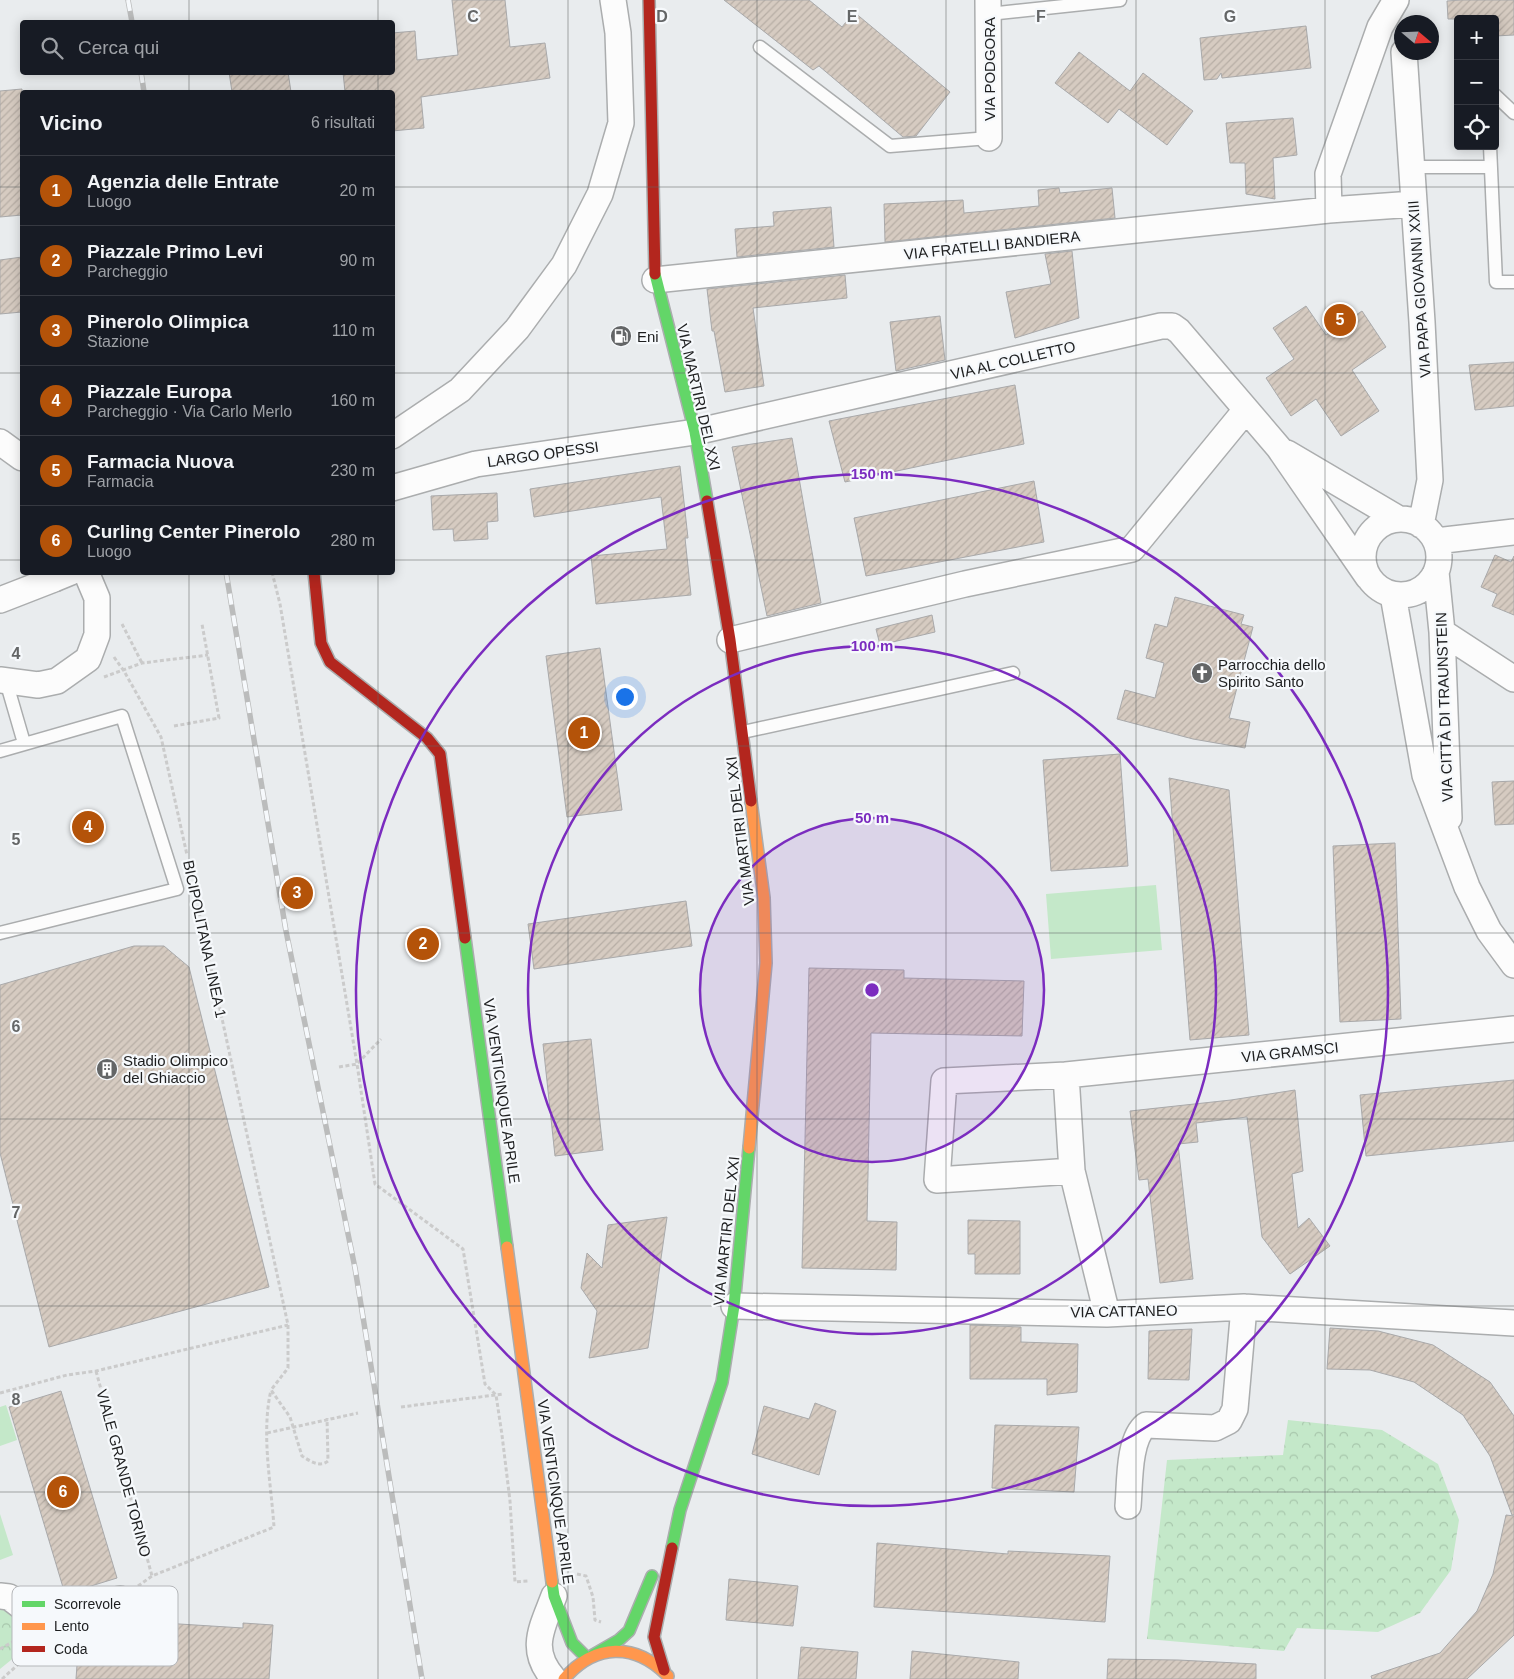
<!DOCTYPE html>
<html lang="it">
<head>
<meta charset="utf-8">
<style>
	body { margin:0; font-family:Arial,sans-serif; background:#20242c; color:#f1f3f6 }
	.controls { position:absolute; right:15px; top:15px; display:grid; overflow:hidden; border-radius:5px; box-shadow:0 2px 12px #0003 }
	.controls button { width:45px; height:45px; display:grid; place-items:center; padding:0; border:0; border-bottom:1px solid #363941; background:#171b24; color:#f1f3f6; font:25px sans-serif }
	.compass { position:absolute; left:1394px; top:15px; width:45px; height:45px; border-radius:50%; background:#171b24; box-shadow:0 2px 12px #0003; rotate:109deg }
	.you { position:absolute; left:624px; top:696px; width:18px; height:18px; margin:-12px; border:4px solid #fff; border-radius:50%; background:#1a73e8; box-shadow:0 0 0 8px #1a73e833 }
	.badge { display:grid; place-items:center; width:32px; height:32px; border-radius:50%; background:#b45309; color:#fff; font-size:16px; font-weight:700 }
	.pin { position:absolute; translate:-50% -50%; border:2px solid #fff; box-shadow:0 1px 5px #0006 }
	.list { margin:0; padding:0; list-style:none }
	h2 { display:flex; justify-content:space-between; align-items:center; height:65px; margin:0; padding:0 20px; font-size:21px }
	h2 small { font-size:16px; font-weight:400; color:#9ea1a6 }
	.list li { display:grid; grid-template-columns:32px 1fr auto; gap:15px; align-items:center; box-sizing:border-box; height:70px; padding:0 20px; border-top:1px solid #363941 }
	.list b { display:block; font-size:19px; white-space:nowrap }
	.list p { margin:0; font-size:16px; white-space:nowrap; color:#9ea1a6 }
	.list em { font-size:16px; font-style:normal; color:#9ea1a6 }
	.icon { flex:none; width:28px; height:28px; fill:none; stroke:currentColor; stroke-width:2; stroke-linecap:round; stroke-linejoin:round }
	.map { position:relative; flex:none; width:1514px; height:1679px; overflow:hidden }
	.search { position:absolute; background:#171b24; box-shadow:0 2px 12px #0003; left:20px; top:20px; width:375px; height:55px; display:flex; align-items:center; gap:12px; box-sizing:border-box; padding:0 18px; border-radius:5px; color:#9ea1a6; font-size:19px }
	.panel { position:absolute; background:#171b24; box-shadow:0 2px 12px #0003; left:20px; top:90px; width:375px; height:485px; border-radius:5px }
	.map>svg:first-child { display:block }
	.park { fill:url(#park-crowns) }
	.pitch { fill:#c4e8c9 }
	.building { fill:url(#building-hatch); stroke:#a9a9aa }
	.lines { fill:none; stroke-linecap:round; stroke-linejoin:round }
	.lane-casing { stroke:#abadae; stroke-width:15 }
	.street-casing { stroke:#abadae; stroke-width:28 }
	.fast-casing { stroke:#abadae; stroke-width:14 }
	.slow-casing { stroke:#abadae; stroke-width:14 }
	.jam-casing { stroke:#abadae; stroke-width:14 }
	.path { stroke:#cbcbcb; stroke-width:3; stroke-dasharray:4 2.5; stroke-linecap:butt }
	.lane { stroke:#fcfcfc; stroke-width:12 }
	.street { stroke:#fcfcfc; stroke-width:25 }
	.fast { stroke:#63d668; stroke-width:11 }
	.slow { stroke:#ff974d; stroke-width:11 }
	.jam { stroke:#b3261e; stroke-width:11 }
	.rail-casing { stroke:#bbbcbc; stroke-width:5.5 }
	.rail { stroke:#f6f9fc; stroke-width:4; stroke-dasharray:11; stroke-linecap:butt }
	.street-bridge-casing { stroke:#abadae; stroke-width:28; stroke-linecap:butt }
	.street-bridge { stroke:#fcfcfc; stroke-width:25 }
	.grid { fill:none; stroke:#646667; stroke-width:1; stroke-opacity:0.55 }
	.ring { fill:none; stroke:#7b2cbf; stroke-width:2.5 }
	.labels { text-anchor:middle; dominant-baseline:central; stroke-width:4.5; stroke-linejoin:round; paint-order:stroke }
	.street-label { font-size:15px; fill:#1d1e1f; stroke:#f6f9fc }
	.poi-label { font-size:15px; fill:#1d1e1f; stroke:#f6f9fc; text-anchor:start }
	.key { fill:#f6f9fc; stroke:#b5b7ba; stroke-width:1 }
	.key-label { font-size:14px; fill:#1d1e1f }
	.grid-label { font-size:16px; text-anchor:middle; font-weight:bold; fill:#646667; stroke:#f6f9fc; stroke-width:4.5; stroke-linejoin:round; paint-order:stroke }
	.centre { fill:#7b2cbf; stroke:#f6f9fc; stroke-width:2.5 }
	.ring-label { font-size:15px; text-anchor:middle; font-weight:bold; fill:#7b2cbf; stroke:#f6f9fc; stroke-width:4.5; stroke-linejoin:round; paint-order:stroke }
</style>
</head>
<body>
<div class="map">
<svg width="1514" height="1679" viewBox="0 0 1514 1679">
	<defs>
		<pattern id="park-crowns" width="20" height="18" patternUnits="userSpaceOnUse" patternTransform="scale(1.25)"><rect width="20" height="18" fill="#c4e8c9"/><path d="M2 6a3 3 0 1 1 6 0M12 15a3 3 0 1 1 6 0" fill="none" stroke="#a8c7ac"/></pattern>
		<pattern id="building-hatch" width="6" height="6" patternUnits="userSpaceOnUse" patternTransform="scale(1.25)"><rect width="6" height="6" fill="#d6cbc1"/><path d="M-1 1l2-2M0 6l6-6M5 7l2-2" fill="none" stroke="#b7aea5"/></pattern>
	</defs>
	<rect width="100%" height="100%" fill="#e9ecee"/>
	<path class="park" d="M 1288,1420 L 1382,1430 L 1438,1464 L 1459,1520 L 1451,1570 L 1420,1613 L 1378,1632 L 1297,1628 L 1284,1651 L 1147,1639 L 1167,1460 L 1283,1455 Z
		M 4,1607 L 16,1615 L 27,1647 L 0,1669 L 0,1608 Z"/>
	<path class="pitch" d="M 1156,885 L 1162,950 L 1051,959 L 1046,894 Z
		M 6,1405 L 17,1440 L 0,1446 L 0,1407 Z
		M 0,1514 L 13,1555 L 0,1560 Z"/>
	<path class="building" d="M 452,0 L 505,0 L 510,47 L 545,43 L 550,78 L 421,97 L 424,128 L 392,131 L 392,92 L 345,92 L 343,72 L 392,72 L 392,33 L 415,31 L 417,60 L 458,55 Z
		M 724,0 L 809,0 L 842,27 L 854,12 L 950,92 L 916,136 L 903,137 L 819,66 L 813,70 Z
		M 1461,0 L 1514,0 L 1514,35 L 1495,36 L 1495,19 L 1448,19 L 1447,1 Z
		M 1306,26 L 1311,68 L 1222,78 L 1221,73 L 1217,79 L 1204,80 L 1200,38 Z
		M 1079,52 L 1130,91 L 1143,73 L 1193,111 L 1167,145 L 1119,109 L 1108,123 L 1055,83 Z
		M 229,72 L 288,72 L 291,92 L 232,92 Z
		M 22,89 L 22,215 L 0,217 L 0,91 Z
		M 1293,118 L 1297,155 L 1273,158 L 1275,199 L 1246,194 L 1245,163 L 1230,163 L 1226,123 Z
		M 1059,188 L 1060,193 L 1112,188 L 1115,218 L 885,242 L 884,204 L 963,200 L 964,213 L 1039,206 L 1038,190 Z
		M 831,207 L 834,247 L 737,257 L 735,229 L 774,226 L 773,212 Z
		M 1072,251 L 1079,318 L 1015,338 L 1006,292 L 1051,284 L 1045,254 Z
		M 22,257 L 22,312 L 0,314 L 0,260 Z
		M 845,275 L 847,298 L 753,308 L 764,386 L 725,392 L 714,331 L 712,331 L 707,289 Z
		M 1306,306 L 1326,335 L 1362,311 L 1386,347 L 1352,370 L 1379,411 L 1341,436 L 1316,399 L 1291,416 L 1266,378 L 1294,359 L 1273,328 Z
		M 940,316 L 945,360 L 896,371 L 890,322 Z
		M 1514,362 L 1514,406 L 1475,410 L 1469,365 Z
		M 1015,385 L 1024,444 L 845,482 L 829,421 Z
		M 792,438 L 821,603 L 767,616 L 732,447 Z
		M 680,466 L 688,538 L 685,538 L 691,595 L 596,604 L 591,556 L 667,549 L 661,497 L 534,517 L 530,489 Z
		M 1034,481 L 1044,542 L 866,576 L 854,518 Z
		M 497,493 L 498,521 L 487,522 L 488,539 L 454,541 L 453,529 L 433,530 L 431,496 Z
		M 1495,555 L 1511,562 L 1514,556 L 1514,615 L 1492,606 L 1497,594 L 1481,587 Z
		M 1175,597 L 1244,615 L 1241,624 L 1253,627 L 1229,718 L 1250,722 L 1245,748 L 1193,739 L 1117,719 L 1125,690 L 1155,698 L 1164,663 L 1146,658 L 1155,624 L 1167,627 Z
		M 932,615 L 935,632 L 880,645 L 876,629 Z
		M 600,648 L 622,810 L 567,817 L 546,656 Z
		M 1120,754 L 1128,866 L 1051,871 L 1043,760 Z
		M 1169,778 L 1229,790 L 1249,1035 L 1190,1040 Z
		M 1514,781 L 1514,824 L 1495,825 L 1492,782 Z
		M 1395,843 L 1401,1019 L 1340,1022 L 1333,846 Z
		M 686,901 L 692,946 L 534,969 L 528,924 Z
		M 134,946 L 164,946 L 189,967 L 269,1287 L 49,1347 L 0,1153 L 0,985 Z
		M 809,968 L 904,970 L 904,978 L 1024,981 L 1022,1036 L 871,1033 L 867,1221 L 897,1222 L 896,1270 L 802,1268 Z
		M 591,1039 L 603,1150 L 555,1156 L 543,1044 Z
		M 1514,1080 L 1514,1141 L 1366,1156 L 1360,1095 Z
		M 1295,1090 L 1303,1171 L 1292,1174 L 1298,1228 L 1309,1218 L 1330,1246 L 1290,1274 L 1262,1237 L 1247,1117 L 1196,1123 L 1198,1142 L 1178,1144 L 1193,1279 L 1160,1283 L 1148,1179 L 1139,1180 L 1130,1111 L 1231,1100 Z
		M 667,1217 L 648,1348 L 589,1358 L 597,1311 L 581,1288 L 587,1253 L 602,1268 L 608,1225 Z
		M 968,1220 L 1020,1221 L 1020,1274 L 975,1274 L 975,1254 L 968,1254 Z
		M 970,1325 L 1021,1327 L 1021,1342 L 1078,1344 L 1077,1392 L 1047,1395 L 1047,1379 L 970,1379 Z
		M 1330,1328 L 1378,1331 L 1433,1345 L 1490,1382 L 1514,1416 L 1514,1515 L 1512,1515 L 1490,1456 L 1463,1415 L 1414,1382 L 1370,1370 L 1327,1369 Z
		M 1192,1329 L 1189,1380 L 1148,1379 L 1149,1331 Z
		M 61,1391 L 117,1578 L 65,1594 L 9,1407 Z
		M 815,1403 L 836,1411 L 819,1475 L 752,1454 L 764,1406 L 809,1419 Z
		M 995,1425 L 1079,1427 L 1074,1492 L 992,1488 Z
		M 1506,1515 L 1514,1516 L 1514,1635 L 1467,1679 L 1372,1679 L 1371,1676 L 1440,1653 L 1477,1611 L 1493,1574 Z
		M 877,1543 L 1008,1554 L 1008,1551 L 1110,1556 L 1105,1622 L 874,1607 Z
		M 729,1579 L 798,1586 L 793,1626 L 726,1620 Z
		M 100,1619 L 243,1628 L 243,1623 L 273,1625 L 269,1679 L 76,1679 L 80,1623 Z
		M 801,1647 L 858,1652 L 856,1679 L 798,1679 Z
		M 912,1651 L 1019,1662 L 1018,1679 L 910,1679 Z
		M 1108,1659 L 1178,1660 L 1256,1664 L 1256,1679 L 1107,1679 Z"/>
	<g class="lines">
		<g class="lane-casing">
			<path id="lane" d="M 989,14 L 1120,0
				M 760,47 L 890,146 L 989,138
				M 1495,95 L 1514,113
				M 1490,146 L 1496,282 L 1514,282
				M 1411,167 L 1491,167
				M 6,681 L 24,743
				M 743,732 L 1013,673
				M 0,751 L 122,716 L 177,889 L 0,933"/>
		</g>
		<g class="street-casing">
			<path id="street" d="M 988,0 L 989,138
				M 1404,52 L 1422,322 L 1430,480 L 1421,525
				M 1329,210 L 1328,174 L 1380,27 L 1396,0
				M 655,280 L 1329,210 L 1414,204
				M 392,436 L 460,390 L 517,329 L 564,265 L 600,194 L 621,123 L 618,33 L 613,0
				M 0,442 L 22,458
				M 1287,453 L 1399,519
				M 392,488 L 476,464 L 695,432 L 1161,326 L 1172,326 L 1179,331 L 1279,448 L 1368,577
				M1363 557a38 38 0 1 1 76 0a38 38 0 1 1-76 0Z
				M 1436,541 L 1514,532
				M 1436,572 L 1442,632 L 1449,818
				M 1393,595 L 1425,775 L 1467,887 L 1489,931 L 1514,965
				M 0,600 L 54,579
				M 1442,632 L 1514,679
				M 730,640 L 965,584 L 1132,549 L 1245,411
				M 0,680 L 38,685 L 57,681 L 88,659 L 97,635 L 97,598 L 86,572
				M 1066,1075 L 944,1081 L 937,1180 L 1072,1171
				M 734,1306 L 1107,1314 L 1244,1307 L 1514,1323
				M 1107,1314 L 1072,1171 L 1066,1075 L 1514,1029
				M 1128,1506 C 1130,1484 1128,1439 1146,1425 L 1215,1428 L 1229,1421 L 1235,1409 L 1244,1307
				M 0,1596 L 9,1597 L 38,1619 L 120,1599
				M 554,1596 C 542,1628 528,1650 554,1679"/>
		</g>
		<g class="fast-casing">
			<path id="fast" d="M 655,274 L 695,432 L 707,501
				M 465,938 L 507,1247
				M 672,1548 L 680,1510 L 722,1382 L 734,1306 L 749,1148
				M 552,1582 L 554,1596 L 572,1643 L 587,1658
				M 593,1655 L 619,1640 L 629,1631 L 652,1576"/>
		</g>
		<g class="slow-casing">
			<path id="slow" d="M 749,1148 L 766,963 L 764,898 L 751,801
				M 507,1247 L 552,1582
				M 564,1679 C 595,1643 635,1642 668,1676"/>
		</g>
		<g class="jam-casing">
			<path id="jam" d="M 649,0 L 655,274
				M 707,501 L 730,640 L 751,801
				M 314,572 L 321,643 L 330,662 L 427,738 L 440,754 L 465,938
				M 664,1670 L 654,1637 L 672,1548"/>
		</g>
		<path class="path" d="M 272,572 L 280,604 L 357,1064 L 375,1184 L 463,1249 L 485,1384 L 496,1395 L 502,1435 L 510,1501 L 515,1582 L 528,1581
			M 122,624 L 142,663
			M 114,657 L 124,671 L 161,737 L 187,855
			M 104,677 L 142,663 L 208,655
			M 174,726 L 219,718 L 202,624
			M 195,893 L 288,1325 L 288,1368 L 271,1390 L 290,1417 L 302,1456 C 310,1461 320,1468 328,1461 L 327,1418
			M 339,1067 L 357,1064 L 381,1039
			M 96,1371 L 152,1576
			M 0,1393 L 67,1375 L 96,1371 L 288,1325
			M 401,1407 L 503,1394
			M 267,1433 L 358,1413
			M 577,1574 L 586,1576 L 593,1597 L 595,1620 L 601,1622
			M 138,1586 L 152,1576 L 274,1527 C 271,1482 261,1434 271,1390
			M 0,1649 L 23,1636
			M 2,1679 L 33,1651 L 38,1641"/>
		<use href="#lane" class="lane"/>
		<use href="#street" class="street"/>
		<use href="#fast" class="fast"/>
		<use href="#slow" class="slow"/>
		<use href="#jam" class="jam"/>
		<g class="rail-casing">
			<path id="rail" d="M 128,0 L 132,22
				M 141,72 L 144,92
				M 226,572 L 286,931 L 355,1268 L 422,1679"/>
		</g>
		<use href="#rail" class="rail"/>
		<g class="street-bridge-casing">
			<path id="street-bridge" d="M 54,579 L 71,572"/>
		</g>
		<use href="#street-bridge" class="street-bridge"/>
	</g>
	<path class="grid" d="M 189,0 L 189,22M 378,0 L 378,22M 568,0 L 568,1679M 757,0 L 757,1679M 946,0 L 946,1679M 1136,0 L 1136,1679M 1325,0 L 1325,1679M 189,72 L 189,92M 378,72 L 378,92M 0,187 L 22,187M 392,187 L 1514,187M 0,373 L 22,373M 392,373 L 1514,373M 0,560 L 22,560M 392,560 L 1514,560M 189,572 L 189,1679M 378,572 L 378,1679M 0,746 L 1514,746M 0,933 L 1514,933M 0,1119 L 1514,1119M 0,1306 L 1514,1306M 0,1492 L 1514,1492"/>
	<circle cx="872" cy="990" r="172" fill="#7b2cbf" fill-opacity=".12"/>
	<g class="ring">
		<circle cx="872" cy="990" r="172"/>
		<circle cx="872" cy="990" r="344"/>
		<circle cx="872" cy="990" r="516"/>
	</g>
	<defs>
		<g id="fuel-disc" transform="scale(1.125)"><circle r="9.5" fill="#646667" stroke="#f6f9fc"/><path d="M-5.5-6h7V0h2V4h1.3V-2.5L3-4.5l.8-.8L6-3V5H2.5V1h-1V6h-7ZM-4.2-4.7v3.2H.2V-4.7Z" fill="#fff"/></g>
		<g id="church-disc" transform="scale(1.125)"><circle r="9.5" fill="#646667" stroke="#f6f9fc"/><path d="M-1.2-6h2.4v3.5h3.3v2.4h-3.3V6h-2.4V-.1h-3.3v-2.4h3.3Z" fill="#fff"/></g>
		<g id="building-disc" transform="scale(1.125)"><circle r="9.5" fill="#646667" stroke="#f6f9fc"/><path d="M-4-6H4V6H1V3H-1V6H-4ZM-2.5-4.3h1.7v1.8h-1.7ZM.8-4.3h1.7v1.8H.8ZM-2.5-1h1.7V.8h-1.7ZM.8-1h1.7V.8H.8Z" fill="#fff"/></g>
	</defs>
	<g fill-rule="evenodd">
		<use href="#fuel-disc" x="621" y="336"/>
		<use href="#church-disc" x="1202" y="673"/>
		<use href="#building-disc" x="107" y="1069"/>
	</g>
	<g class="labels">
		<g class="street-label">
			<text transform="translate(989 69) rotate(-90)">VIA PODGORA</text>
			<text transform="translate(992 245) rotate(-6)">VIA FRATELLI BANDIERA</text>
			<text transform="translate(1419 289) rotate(-94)">VIA PAPA GIOVANNI XXIII</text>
			<text transform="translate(1013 360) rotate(-13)">VIA AL COLLETTO</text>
			<text transform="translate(699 397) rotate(77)">VIA MARTIRI DEL XXI</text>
			<text transform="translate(543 454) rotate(-8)">LARGO OPESSI</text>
			<text transform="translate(1444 707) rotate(-92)">VIA CITTÀ DI TRAUNSTEIN</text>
			<text transform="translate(740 831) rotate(-97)">VIA MARTIRI DEL XXI</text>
			<text transform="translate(205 939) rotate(78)">BICIPOLITANA LINEA 1</text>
			<text transform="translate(1290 1052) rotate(-6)">VIA GRAMSCI</text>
			<text transform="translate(502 1091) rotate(82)">VIA VENTICINQUE APRILE</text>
			<text transform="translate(726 1231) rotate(-84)">VIA MARTIRI DEL XXI</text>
			<text transform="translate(1124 1311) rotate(-1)">VIA CATTANEO</text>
			<text transform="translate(124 1473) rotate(75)">VIALE GRANDE TORINO</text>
			<text transform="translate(556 1492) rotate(82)">VIA VENTICINQUE APRILE</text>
		</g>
		<g class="poi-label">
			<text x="637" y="336">Eni</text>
			<text x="1218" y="664">Parrocchia dello<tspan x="1218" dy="17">Spirito Santo</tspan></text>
			<text x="123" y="1060">Stadio Olimpico<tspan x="123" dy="17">del Ghiaccio</tspan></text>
		</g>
	</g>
	<rect x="12" y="1586" width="166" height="80" rx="8" class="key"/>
	<rect x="22" y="1601" width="23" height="6" fill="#63d668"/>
	<rect x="22" y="1623" width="23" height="7" fill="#ff974d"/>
	<rect x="22" y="1646" width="23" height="6" fill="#b3261e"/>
	<g class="key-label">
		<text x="54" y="1609">Scorrevole</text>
		<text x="54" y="1631">Lento</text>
		<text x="54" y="1654">Coda</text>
	</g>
	<g class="grid-label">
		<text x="473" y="22">C</text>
		<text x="662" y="22">D</text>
		<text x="852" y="22">E</text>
		<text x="1041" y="22">F</text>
		<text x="1230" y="22">G</text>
		<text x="16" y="659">4</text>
		<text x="16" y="845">5</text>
		<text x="16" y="1032">6</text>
		<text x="16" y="1218">7</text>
		<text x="16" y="1405">8</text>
	</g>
	<circle cx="872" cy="990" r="8" class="centre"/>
	<g class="ring-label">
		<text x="872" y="479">150 m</text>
		<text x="872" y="651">100 m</text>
		<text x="872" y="823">50 m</text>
	</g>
</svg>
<div class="controls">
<button>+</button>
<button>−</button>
<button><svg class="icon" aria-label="locate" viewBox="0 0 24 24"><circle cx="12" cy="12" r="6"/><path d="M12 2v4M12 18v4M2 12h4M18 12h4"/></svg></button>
</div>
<svg class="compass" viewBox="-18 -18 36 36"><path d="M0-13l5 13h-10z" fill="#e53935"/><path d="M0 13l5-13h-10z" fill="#9ea1a6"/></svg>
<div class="you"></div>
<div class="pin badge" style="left:584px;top:733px">1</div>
<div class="pin badge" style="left:423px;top:944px">2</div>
<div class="pin badge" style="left:297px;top:893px">3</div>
<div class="pin badge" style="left:88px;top:827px">4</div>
<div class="pin badge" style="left:1340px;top:320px">5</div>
<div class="pin badge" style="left:63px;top:1492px">6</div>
<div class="search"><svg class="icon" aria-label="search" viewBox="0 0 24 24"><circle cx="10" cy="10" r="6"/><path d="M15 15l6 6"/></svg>Cerca qui</div>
<section class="panel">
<h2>Vicino<small>6 risultati</small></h2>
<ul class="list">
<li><span class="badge">1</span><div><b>Agenzia delle Entrate</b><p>Luogo</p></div><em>20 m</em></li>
<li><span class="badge">2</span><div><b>Piazzale Primo Levi</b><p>Parcheggio</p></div><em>90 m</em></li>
<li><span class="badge">3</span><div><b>Pinerolo Olimpica</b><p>Stazione</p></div><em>110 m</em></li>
<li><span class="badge">4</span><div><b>Piazzale Europa</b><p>Parcheggio · Via Carlo Merlo</p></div><em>160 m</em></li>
<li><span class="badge">5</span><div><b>Farmacia Nuova</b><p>Farmacia</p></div><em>230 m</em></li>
<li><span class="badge">6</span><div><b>Curling Center Pinerolo</b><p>Luogo</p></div><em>280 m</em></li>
</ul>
</section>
</div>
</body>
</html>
